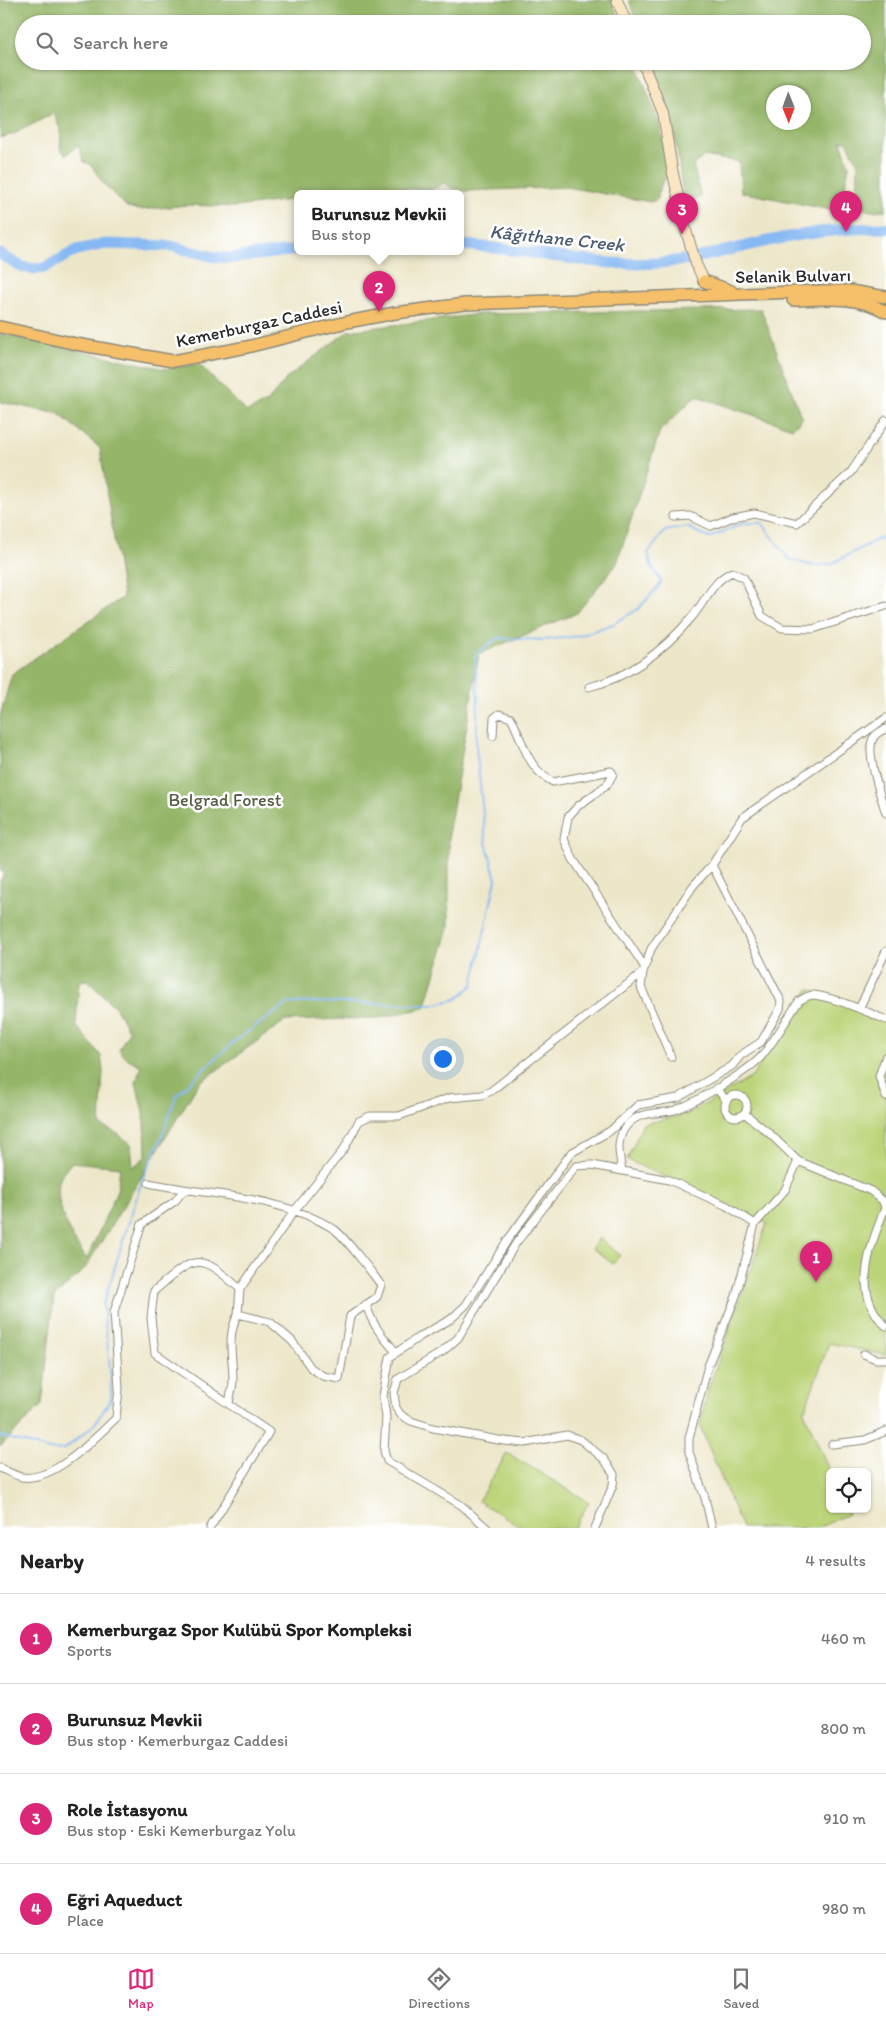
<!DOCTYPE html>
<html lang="en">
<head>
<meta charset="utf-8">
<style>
	body { margin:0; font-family:Itim,sans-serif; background:#f6f6f6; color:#222 }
	.controls { position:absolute; right:15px; bottom:15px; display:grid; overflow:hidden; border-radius:8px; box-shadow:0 1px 4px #0004 }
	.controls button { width:45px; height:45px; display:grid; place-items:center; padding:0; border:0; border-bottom:1px solid #e0e0e0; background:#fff; color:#222; font:25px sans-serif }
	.compass { position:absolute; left:766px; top:85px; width:45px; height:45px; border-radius:50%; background:#fff; box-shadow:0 1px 4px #0004; rotate:179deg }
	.you { position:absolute; left:442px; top:1058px; width:18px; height:18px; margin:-12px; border:4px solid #fff; border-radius:50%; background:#1a73e8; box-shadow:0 0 0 8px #1a73e833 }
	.badge { display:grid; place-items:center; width:32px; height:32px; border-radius:50%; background:#db2777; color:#fff; font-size:16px; font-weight:700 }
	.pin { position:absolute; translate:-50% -41px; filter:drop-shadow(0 1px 2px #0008) }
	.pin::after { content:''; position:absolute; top:26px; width:18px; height:15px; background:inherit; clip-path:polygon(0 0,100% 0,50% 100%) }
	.popup { position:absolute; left:294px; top:190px; width:170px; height:65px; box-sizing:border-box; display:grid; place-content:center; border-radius:8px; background:#fff; filter:drop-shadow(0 1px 4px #0005); font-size:16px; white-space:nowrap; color:#767676 }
	.popup b { font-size:19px; color:#222 }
	.popup::after { content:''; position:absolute; left:50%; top:100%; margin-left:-10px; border:10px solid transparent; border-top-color:#fff }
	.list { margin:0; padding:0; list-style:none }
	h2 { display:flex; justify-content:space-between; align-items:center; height:65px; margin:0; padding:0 20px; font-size:21px }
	h2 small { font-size:16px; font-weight:400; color:#767676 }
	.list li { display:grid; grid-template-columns:32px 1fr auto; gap:15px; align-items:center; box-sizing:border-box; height:90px; padding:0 20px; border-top:1px solid #e0e0e0 }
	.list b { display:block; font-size:19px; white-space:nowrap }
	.list p { margin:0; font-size:16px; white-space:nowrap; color:#767676 }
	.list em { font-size:16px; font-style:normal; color:#767676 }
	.icon { flex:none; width:28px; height:28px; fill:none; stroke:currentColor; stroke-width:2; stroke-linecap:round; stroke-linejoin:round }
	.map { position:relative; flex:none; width:886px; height:1528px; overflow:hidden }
	.search { position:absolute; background:#fff; box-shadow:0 1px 4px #0004; left:15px; right:15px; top:15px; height:55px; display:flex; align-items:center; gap:12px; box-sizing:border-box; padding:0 18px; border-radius:28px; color:#767676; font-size:19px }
	.sheet { height:425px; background:#fff }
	nav { display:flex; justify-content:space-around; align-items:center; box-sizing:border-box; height:70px; border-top:1px solid #e0e0e0; background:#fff; font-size:14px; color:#767676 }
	nav a { display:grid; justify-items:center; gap:2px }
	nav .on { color:#db2777 }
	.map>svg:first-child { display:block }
	.green { fill:#bcd479; stroke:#748052 }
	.forest { fill:#95b669; stroke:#60704a; fill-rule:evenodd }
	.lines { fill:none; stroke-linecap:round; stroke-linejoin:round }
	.stream { stroke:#86b8f3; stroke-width:2 }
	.river { stroke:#86b8f3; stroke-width:11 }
	.street-casing { stroke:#8c897a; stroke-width:9 }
	.secondary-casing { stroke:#8c897a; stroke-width:12 }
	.primary-casing { stroke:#8c897a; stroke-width:14 }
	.street { stroke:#fff; stroke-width:7 }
	.secondary { stroke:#fbe6c4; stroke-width:10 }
	.primary { stroke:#f6c06b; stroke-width:11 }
	.labels { text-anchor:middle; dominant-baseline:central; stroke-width:5; stroke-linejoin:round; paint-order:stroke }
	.street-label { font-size:18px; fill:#2b2b2b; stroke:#fff }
	.park-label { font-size:18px; fill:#565e42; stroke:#fff }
	.water-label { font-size:19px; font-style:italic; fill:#4b5c71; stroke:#fff }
</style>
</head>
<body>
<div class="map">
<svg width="886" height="1528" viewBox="0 0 886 1528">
	<rect width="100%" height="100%" fill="#fff"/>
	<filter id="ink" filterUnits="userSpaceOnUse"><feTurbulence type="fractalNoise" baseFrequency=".02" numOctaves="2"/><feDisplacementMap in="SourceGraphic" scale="10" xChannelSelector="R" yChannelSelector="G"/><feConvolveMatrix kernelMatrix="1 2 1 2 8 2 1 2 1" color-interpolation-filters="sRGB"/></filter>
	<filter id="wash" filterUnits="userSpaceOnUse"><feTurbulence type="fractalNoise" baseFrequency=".0096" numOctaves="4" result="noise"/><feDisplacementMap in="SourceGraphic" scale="20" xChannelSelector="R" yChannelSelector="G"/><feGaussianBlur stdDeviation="1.12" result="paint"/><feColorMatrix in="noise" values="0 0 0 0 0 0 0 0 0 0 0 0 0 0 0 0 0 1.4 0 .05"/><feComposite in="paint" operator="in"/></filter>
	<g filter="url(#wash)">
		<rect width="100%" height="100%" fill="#ede7ca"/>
		<path class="green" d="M 809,989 L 886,1021 L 886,1355 L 829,1343 L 804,1412 L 830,1472 L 830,1509 L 845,1509 L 848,1514 L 818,1528 L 742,1528 L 700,1426 L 708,1390 L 767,1223 L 627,1160 L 643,1124 L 688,1114 L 752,1077 Z
			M 599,1238 L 620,1255 L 613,1264 L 592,1248 Z
			M 507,1453 L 589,1502 L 574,1528 L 523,1528 L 478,1501 Z"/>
		<path class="forest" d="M 0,0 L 612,0 L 621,24 L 24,24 L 24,61 L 636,61 L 660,127 L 666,153 L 668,178 L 663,180 L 658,193 L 658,199 L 651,202 L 566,187 L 466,191 L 452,188 L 444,183 L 431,190 L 374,187 L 340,193 L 298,193 L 298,199 L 236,207 L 187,205 L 140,210 L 127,207 L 105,186 L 90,164 L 84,162 L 78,145 L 66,155 L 60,149 L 61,132 L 54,113 L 14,134 L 0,138 Z
			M 629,0 L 886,0 L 886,210 L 870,211 L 857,207 L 858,164 L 847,141 L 841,141 L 849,166 L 842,201 L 836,211 L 741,192 L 739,162 L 704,156 L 693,165 L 701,197 L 684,203 L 677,149 L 668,108 L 650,61 L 862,61 L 862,24 L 637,24 ZM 774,92 L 804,92 L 804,122 L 774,122 Z
			M 761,309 L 802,419 L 792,428 L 696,396 L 660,431 L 617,563 L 577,613 L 479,654 L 449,830 L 449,928 L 425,1008 L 378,1018 L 285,1021 L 199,1083 L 84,1270 L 54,1297 L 42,1405 L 0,1447 L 0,881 L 4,874 L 0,870 L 0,716 L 12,674 L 123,597 L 100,448 L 59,414 L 0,402 L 0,334 L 165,369 L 199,364 L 247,412 L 267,402 L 288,377 L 348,331 L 479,314 ZM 87,980 L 116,1008 L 129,1031 L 119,1049 L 125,1057 L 141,1066 L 136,1082 L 145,1122 L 146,1156 L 133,1167 L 131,1144 L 118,1134 L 100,1125 L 103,1071 L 101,1056 L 76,1025 L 79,981 ZM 72,1162 L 120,1167 L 117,1191 L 87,1259 C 71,1238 55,1209 59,1182 C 60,1176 68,1167 72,1162 Z"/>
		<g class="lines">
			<path class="stream" d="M 0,1436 L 50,1450 L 65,1449 L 94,1425 L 111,1399 L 111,1377 L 103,1305 L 142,1180 L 161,1139 L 176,1096 L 205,1068 L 236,1040 L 287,1004 L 308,1002 L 432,1005 L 457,999 L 473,985 L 496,879 L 486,842 L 476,746 L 478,699 L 475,654 L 498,638 L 545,640 L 579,636 L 613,624 L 638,609 L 659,586 L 661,581 L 651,565 L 648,553 L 665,531 L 687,527 L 709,538 L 744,523 L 762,523 L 789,559 L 813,566 L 831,564 L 886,535"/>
			<path class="river" d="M 460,245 C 527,248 590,268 657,263 C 697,260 734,248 773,240 C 810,232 848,228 886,228
				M 0,254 L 22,267 L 35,269 L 44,268 L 77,250 L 105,244 L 171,246 L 214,257 L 232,258 L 298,250"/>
		</g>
	</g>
	<g filter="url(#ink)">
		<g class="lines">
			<g class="street-casing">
				<path id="street" d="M 676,517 L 690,516 L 711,526 L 733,517 L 754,513 L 797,523 L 851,472 L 886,420
					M 589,687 C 630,677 665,649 692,617 C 705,602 713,580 732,572 L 744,578 L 762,616 L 782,628 L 813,629 L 886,606
					M 886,729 C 880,731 874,734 872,741 C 867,755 881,799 886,813
					M 493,736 L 494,718 L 499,714 L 511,718 C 524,742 526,768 553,782 L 611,771 L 613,774 L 607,785 L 578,806 L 568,817 L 564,839 L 573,859 L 644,966
					M 643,972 L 641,987 L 671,1057
					M 859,1009 L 886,951
					M 886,1056 L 879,1076 L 886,1097
					M 716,1088 L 726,1100
					M725 1106a11 11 0 1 1 22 0a11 11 0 1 1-22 0Z
					M 744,1113 L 769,1133 L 798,1161 L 871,1191 L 883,1201 L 885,1208 C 871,1245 850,1293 886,1326
					M 622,1171 C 619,1154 615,1138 628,1124 C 642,1110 658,1115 675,1110 C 695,1103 745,1073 760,1058 C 775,1041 786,1020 799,1001 C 804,998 808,995 814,995 C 832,997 868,1012 886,1020
					M 149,1183 C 210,1196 280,1195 334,1229 C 344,1236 373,1274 381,1285 L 377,1297 L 350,1316 L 339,1379 L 323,1376 L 311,1368 L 292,1341 L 270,1322 L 238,1314 C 226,1337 233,1356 233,1380 C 233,1388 230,1396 229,1403
					M 366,1304 C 372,1325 382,1336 396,1352
					M 238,1314 L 240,1289 L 295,1210 L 344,1149 L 359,1121 L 370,1116 L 399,1116 L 449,1098 L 482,1095 L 491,1091 L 643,972 L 651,949 L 693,886 L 712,865 L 742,818 L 886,718
					M 864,1354 L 876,1359 L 886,1359
					M 832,1444 L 865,1440 L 886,1431
					M 0,1468 C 7,1471 15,1476 22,1477 C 54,1482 95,1438 116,1418 L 119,1388 L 114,1312 L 142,1224 L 175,1201 L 184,1190
					M 210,1528 L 269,1432 L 155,1353 L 151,1318 L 154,1291 C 195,1256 198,1251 240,1289
					M 487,1528 L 461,1505 L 387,1461 L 384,1451 L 386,1417 L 383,1396 L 390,1357 L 419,1337 L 451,1319 L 466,1305 L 507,1241 L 571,1153 L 610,1131 L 638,1105 L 678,1098 L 732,1066 L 741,1055 L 761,1042 L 780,1009 L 781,1001 L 712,865
					M 595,1528 L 613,1485 L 614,1474 L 604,1459 L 581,1440 L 567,1435 L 525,1443 L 504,1441 L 433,1428 L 411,1421 L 401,1415 L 396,1408 L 394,1393 L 398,1379 L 442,1352 L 458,1338 L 516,1243 L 576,1166 L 592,1165 L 669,1180 L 727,1206 L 755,1224
					M 712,1528 L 705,1498 L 689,1452 L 689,1438 L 708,1366 L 736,1296 L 755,1224 L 785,1190 L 798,1161"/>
			</g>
			<g class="secondary-casing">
				<path id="secondary" d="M 617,0 L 627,24
					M 642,61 L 663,113 L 672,169 L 685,227 L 696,264 L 704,281"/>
			</g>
			<g class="primary-casing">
				<path id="primary" d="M 704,281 L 731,291
					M 793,300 C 825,299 857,295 886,312
					M 0,327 L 76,344 L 173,361 L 247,347 L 347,322 L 395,313 L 465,304 L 822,291 L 850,291 L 886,297"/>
			</g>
			<use href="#street" class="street"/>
			<use href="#secondary" class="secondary"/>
			<use href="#primary" class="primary"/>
		</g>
	</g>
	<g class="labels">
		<g class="street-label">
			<text transform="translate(793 276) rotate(-1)">Selanik Bulvarı</text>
			<text transform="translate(259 324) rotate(-12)">Kemerburgaz Caddesi</text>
		</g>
		<g class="park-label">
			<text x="225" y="800">Belgrad Forest</text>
		</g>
		<g class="water-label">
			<text transform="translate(557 238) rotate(6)">Kâğıthane Creek</text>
		</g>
	</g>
</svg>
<div class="controls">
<button><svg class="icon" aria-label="locate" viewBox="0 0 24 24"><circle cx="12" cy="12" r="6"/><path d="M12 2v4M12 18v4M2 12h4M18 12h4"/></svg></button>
</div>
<svg class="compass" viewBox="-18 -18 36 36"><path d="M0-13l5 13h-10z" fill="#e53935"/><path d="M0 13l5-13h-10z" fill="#767676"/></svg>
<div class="you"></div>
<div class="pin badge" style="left:816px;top:1282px">1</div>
<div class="pin badge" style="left:379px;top:312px">2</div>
<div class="popup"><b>Burunsuz Mevkii</b>Bus stop</div>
<div class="pin badge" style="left:682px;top:234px">3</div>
<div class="pin badge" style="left:846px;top:232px">4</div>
<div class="search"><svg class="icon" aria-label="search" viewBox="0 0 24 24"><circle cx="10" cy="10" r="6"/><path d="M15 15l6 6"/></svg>Search here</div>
</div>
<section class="sheet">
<h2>Nearby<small>4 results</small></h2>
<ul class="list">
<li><span class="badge">1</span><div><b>Kemerburgaz Spor Kulübü Spor Kompleksi</b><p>Sports</p></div><em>460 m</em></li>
<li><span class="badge">2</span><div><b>Burunsuz Mevkii</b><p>Bus stop · Kemerburgaz Caddesi</p></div><em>800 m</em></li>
<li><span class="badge">3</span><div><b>Role İstasyonu</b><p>Bus stop · Eski Kemerburgaz Yolu</p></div><em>910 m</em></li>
<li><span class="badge">4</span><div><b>Eğri Aqueduct</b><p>Place</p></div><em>980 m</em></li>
</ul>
</section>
<nav>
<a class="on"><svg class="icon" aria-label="map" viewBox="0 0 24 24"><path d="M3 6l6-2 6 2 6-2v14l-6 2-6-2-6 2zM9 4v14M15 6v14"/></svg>Map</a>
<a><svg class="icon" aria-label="directions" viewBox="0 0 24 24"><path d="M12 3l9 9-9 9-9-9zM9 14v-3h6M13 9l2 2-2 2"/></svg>Directions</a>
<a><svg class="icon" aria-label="saved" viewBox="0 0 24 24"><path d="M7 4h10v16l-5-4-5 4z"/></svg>Saved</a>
</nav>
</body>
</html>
